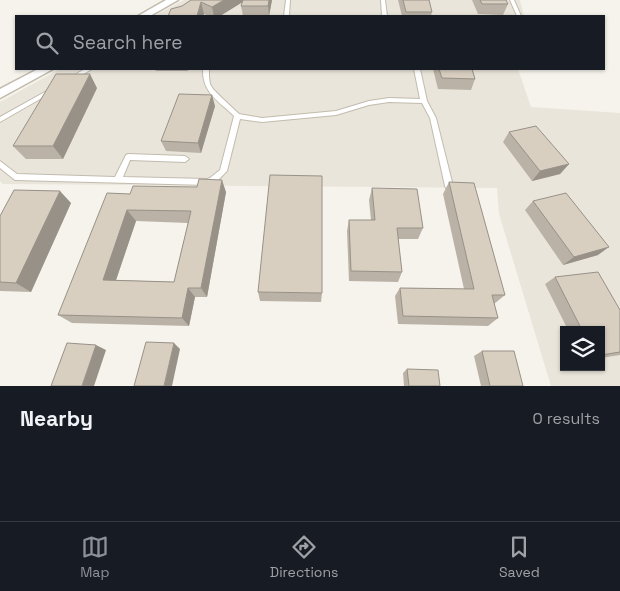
<!DOCTYPE html>
<html lang="en">
<head>
<meta charset="utf-8">
<style>
	body { margin:0; font-family:"Space Grotesk",sans-serif; background:#242831; color:#f1f3f6 }
	.controls { position:absolute; right:15px; bottom:15px; display:grid; overflow:hidden; border-radius:0px; box-shadow:0 1px 4px #0004 }
	.controls button { width:45px; height:45px; display:grid; place-items:center; padding:0; border:0; border-bottom:1px solid #363941; background:#171b24; color:#f1f3f6; font:25px sans-serif }
	.list { margin:0; padding:0; list-style:none }
	h2 { display:flex; justify-content:space-between; align-items:center; height:65px; margin:0; padding:0 20px; font-size:21px }
	h2 small { font-size:16px; font-weight:400; color:#9ea1a6 }
	.icon { flex:none; width:28px; height:28px; fill:none; stroke:currentColor; stroke-width:2; stroke-linecap:round; stroke-linejoin:round }
	.map { position:relative; flex:none; width:620px; height:386px; overflow:hidden }
	.search { position:absolute; background:#171b24; box-shadow:0 1px 4px #0004; left:15px; right:15px; top:15px; height:55px; display:flex; align-items:center; gap:12px; box-sizing:border-box; padding:0 18px; border-radius:0px; color:#9ea1a6; font-size:19px }
	.sheet { height:135px; background:#171b24 }
	nav { display:flex; justify-content:space-around; align-items:center; box-sizing:border-box; height:70px; border-top:1px solid #363941; background:#171b24; font-size:14px; color:#9ea1a6 }
	nav a { display:grid; justify-items:center; gap:2px }
	nav .on { color:#8c9099 }
	.map>svg:first-child { display:block }
	.residential { fill:#eae5da; fill-rule:evenodd }
	.lines { fill:none; stroke-linecap:round; stroke-linejoin:round }
	.lane-casing { stroke:#c2bbae; stroke-width:2 }
	.street-casing { stroke:#c2bbae; stroke-width:3 }
	.lane { fill:#fff; fill-rule:evenodd }
	.street { fill:#fff; fill-rule:evenodd }
	.wall { fill:#bab2a6; fill-rule:evenodd }
	.shaded-wall { fill:#979187 }
	.building { fill:#d8cfc1; stroke:#979187; fill-rule:evenodd }
</style>
</head>
<body>
<div class="map">
<svg width="620" height="386" viewBox="0 0 620 386">
	<rect width="100%" height="100%" fill="#f6f3ec"/>
	<path class="residential" d="M 184,0 L 520,0 L 524,16 L 154,16 Z
		M 60,69 L 518,69 L 531,107 L 620,113 L 620,386 L 551,386 L 499,214 L 497,188 L 3,184 L 0,181 L 0,102 ZM 564,330 L 601,330 L 601,367 L 564,367 Z"/>
	<g class="lines">
		<g class="lane-casing">
			<path id="lane" d="M 286,0 L 290,0 L 289,16 L 284,16 Z
				M 381,0 L 385,0 L 387,16 L 382,16 Z
				M 510,0 L 514,0 L 521,16 L 517,16 Z
				M 85,69 L 92,69 L 73,80 L 69,80 L 69,78 Z
				M 203,69 L 209,69 L 209,77 L 210,84 L 213,89 L 223,99 L 239,114 L 262,118 L 336,111 L 369,101 L 389,98 L 420,99 L 414,69 L 420,69 L 427,101 L 436,118 L 453,186 L 452,188 L 446,188 L 445,186 L 430,118 L 422,103 L 389,102 L 369,105 L 336,115 L 262,122 L 240,119 L 227,171 L 216,182 L 207,185 L 15,180 L 0,168 L 0,161 L 17,174 L 115,177 L 126,155 L 128,154 L 185,156 L 189,159 L 185,162 L 130,160 L 123,177 L 207,179 L 210,178 L 220,170 L 234,116 C 219,101 202,93 203,69 Z
				M 52,88 L 54,89 L 54,91 L 0,122 L 0,117 Z"/>
		</g>
		<g class="street-casing">
			<path id="street" d="M 166,0 L 178,0 L 150,16 L 138,16 Z
				M 38,69 L 53,69 L 0,98 L 0,89 Z"/>
		</g>
		<use href="#lane" class="lane"/>
		<use href="#street" class="street"/>
	</g>
	<path class="wall" d="M 191,0 L 272,0 L 269,16 L 243,16 L 241,6 L 242,2 L 220,16 L 209,16 L 204,14 L 203,16 L 168,16 L 182,6 Z
		M 398,0 L 429,0 L 432,12 L 431,16 L 402,16 Z
		M 472,0 L 506,0 L 508,4 L 503,15 L 478,14 Z
		M 155,69 L 188,69 L 188,71 L 156,71 Z
		M 433,69 L 472,69 L 475,79 L 471,90 L 438,89 Z
		M 97,88 L 63,159 L 26,159 L 13,146 Z
		M 215,106 L 201,153 L 166,151 L 161,141 Z
		M 509,132 L 569,164 L 560,174 L 532,181 L 503,142 Z
		M 449,182 L 505,295 L 494,304 L 498,318 L 488,326 L 398,324 L 395,296 L 400,288 L 464,289 L 443,194 Z
		M 372,188 L 423,228 L 418,239 L 398,239 L 402,272 L 398,282 L 349,281 L 347,231 L 349,220 L 371,220 L 369,200 Z
		M 226,192 L 207,297 L 195,297 L 189,326 L 72,323 L 58,315 L 130,194 ZM 136,221 L 188,223 L 174,282 L 116,280 Z
		M 533,201 L 598,255 L 563,265 L 525,210 Z
		M 71,203 L 31,292 L 0,291 L 0,216 Z
		M 555,277 L 620,310 L 620,355 L 601,358 L 601,330 L 568,330 L 545,284 Z
		M 258,292 L 322,293 L 321,302 L 260,301 Z
		M 482,351 L 523,386 L 481,386 L 474,356 Z
		M 407,369 L 440,386 L 404,386 L 403,373 Z"/>
	<path class="shaded-wall" d="M 224,0 L 246,0 L 220,16 L 214,16 L 212,7 Z
		M 269,0 L 272,0 L 269,16 L 268,6 Z
		M 201,2 L 204,14 L 203,16 L 197,16 Z
		M 90,74 L 97,88 L 63,159 L 53,146 Z
		M 212,95 L 215,106 L 201,153 L 198,143 Z
		M 569,164 L 560,174 L 532,181 L 540,171 Z
		M 222,180 L 226,192 L 207,297 L 201,288 Z
		M 60,191 L 71,203 L 31,292 L 16,283 Z
		M 127,210 L 136,221 L 113,289 L 103,280 Z
		M 609,247 L 598,255 L 563,265 L 574,257 Z
		M 188,288 L 195,297 L 189,326 L 182,318 Z
		M 174,343 L 180,349 L 172,386 L 164,386 Z
		M 96,345 L 106,350 L 94,386 L 82,386 Z"/>
	<path class="building" d="M 191,0 L 224,0 L 212,7 L 201,2 L 197,16 L 168,16 L 171,9 L 182,6 Z
		M 243,0 L 269,0 L 268,6 L 241,6 Z
		M 403,0 L 429,0 L 432,12 L 406,12 Z
		M 480,0 L 506,0 L 508,4 L 482,4 Z
		M 439,69 L 472,69 L 475,79 L 442,78 Z
		M 56,74 L 90,74 L 53,146 L 13,146 Z
		M 179,94 L 212,95 L 198,143 L 161,141 Z
		M 536,126 L 569,164 L 540,171 L 509,132 Z
		M 270,175 L 322,176 L 322,293 L 258,292 Z
		M 199,179 L 222,180 L 201,288 L 188,288 L 182,318 L 58,315 L 107,193 L 130,194 L 133,186 L 197,187 ZM 127,210 L 191,211 L 174,282 L 103,280 Z
		M 449,182 L 474,183 L 505,295 L 492,295 L 498,318 L 403,316 L 400,288 L 474,289 Z
		M 372,188 L 417,189 L 423,228 L 397,228 L 402,272 L 351,271 L 349,220 L 375,220 Z
		M 14,190 L 60,191 L 16,283 L 0,282 L 0,216 Z
		M 566,193 L 609,247 L 574,257 L 533,201 Z
		M 598,272 L 620,310 L 620,352 L 601,355 L 601,330 L 582,330 L 555,277 Z
		M 146,342 L 174,343 L 164,386 L 134,386 Z
		M 67,343 L 96,345 L 82,386 L 51,386 Z
		M 482,351 L 514,351 L 523,386 L 490,386 Z
		M 407,369 L 438,370 L 440,386 L 409,386 Z"/>
</svg>
<div class="controls">
<button><svg class="icon" aria-label="layers" viewBox="0 0 24 24"><path d="M12 4l9 5-9 5-9-5zM3 14l9 5 9-5"/></svg></button>
</div>
<div class="search"><svg class="icon" aria-label="search" viewBox="0 0 24 24"><circle cx="10" cy="10" r="6"/><path d="M15 15l6 6"/></svg>Search here</div>
</div>
<section class="sheet">
<h2>Nearby<small>0 results</small></h2>
<ul class="list">
</ul>
</section>
<nav>
<a class="on"><svg class="icon" aria-label="map" viewBox="0 0 24 24"><path d="M3 6l6-2 6 2 6-2v14l-6 2-6-2-6 2zM9 4v14M15 6v14"/></svg>Map</a>
<a><svg class="icon" aria-label="directions" viewBox="0 0 24 24"><path d="M12 3l9 9-9 9-9-9zM9 14v-3h6M13 9l2 2-2 2"/></svg>Directions</a>
<a><svg class="icon" aria-label="saved" viewBox="0 0 24 24"><path d="M7 4h10v16l-5-4-5 4z"/></svg>Saved</a>
</nav>
</body>
</html>
